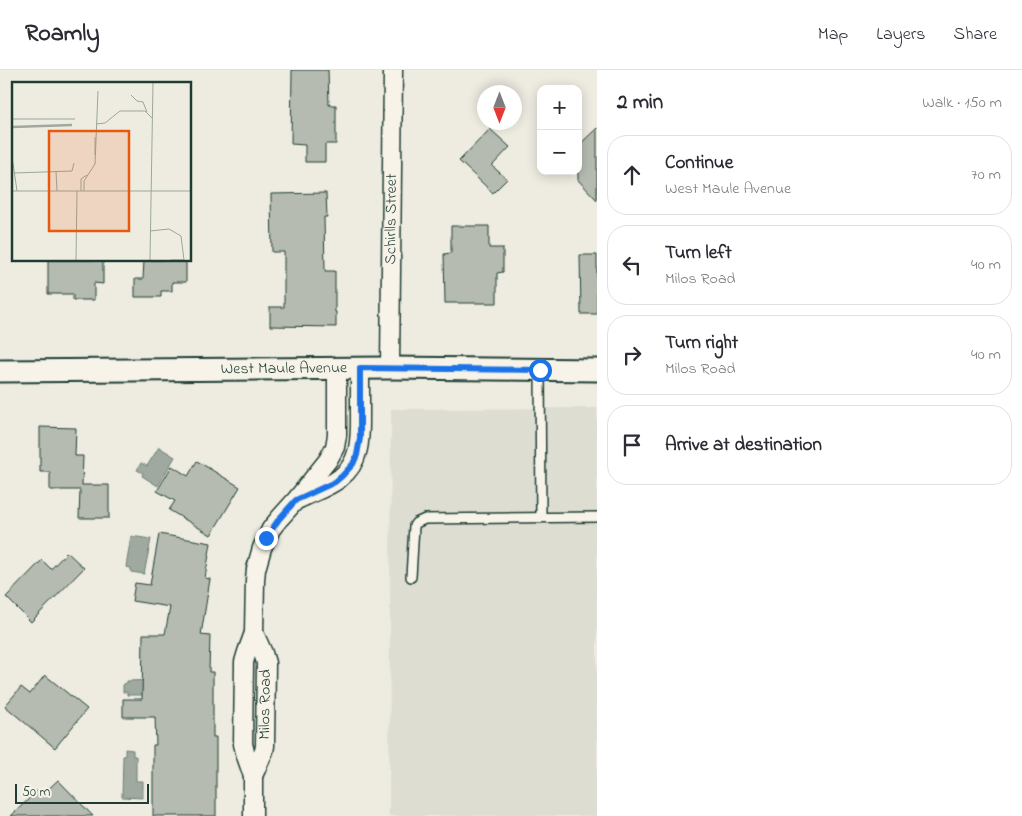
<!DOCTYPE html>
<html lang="en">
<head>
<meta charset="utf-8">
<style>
	body { margin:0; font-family:"Indie Flower",sans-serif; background:#f2f2f3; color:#2b2b33 }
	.controls { position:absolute; right:15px; top:15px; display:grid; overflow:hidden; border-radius:10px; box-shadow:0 2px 12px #0003 }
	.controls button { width:45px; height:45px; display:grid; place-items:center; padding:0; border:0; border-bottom:1px solid #e1e1e2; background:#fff; color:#2b2b33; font:25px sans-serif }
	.compass { position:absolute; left:477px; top:15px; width:45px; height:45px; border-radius:50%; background:#fff; box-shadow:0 2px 12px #0003; rotate:180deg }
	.scale { position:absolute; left:15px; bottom:12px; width:134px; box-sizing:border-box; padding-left:5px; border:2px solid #1f3d34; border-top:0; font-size:14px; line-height:18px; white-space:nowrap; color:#1f3d34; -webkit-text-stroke:4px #f7f3e8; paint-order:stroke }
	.stop { position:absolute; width:15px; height:15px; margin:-11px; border:4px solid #1a73e8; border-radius:50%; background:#fff }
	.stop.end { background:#1a73e8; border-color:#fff; box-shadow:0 1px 5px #0008 }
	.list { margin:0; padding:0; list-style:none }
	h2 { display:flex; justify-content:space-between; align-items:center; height:65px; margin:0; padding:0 20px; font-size:21px }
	h2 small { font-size:16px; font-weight:400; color:#7c7c81 }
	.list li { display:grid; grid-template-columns:32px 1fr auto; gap:15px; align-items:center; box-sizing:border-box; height:80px; margin:0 10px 10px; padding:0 10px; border:1px solid #e1e1e2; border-radius:20px }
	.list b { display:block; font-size:19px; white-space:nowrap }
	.list p { margin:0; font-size:16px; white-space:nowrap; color:#7c7c81 }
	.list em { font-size:16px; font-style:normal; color:#7c7c81 }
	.icon { flex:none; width:28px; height:28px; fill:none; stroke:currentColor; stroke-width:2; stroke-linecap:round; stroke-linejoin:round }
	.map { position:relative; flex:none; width:597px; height:746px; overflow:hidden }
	header { display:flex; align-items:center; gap:30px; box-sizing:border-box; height:70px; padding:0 25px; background:#fff; border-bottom:1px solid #e1e1e2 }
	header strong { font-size:24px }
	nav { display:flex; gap:28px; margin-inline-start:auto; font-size:18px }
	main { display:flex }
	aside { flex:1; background:#fff }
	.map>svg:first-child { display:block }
	.built { fill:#ddddd2 }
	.water { fill:#9fa99f; stroke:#6c7e74 }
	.building { fill:#b5bbb0; stroke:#1f3d34 }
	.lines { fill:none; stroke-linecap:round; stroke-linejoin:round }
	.service-casing { stroke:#1f3d34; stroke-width:12 }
	.minor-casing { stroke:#1f3d34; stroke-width:21 }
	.tertiary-casing { stroke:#1f3d34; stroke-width:25 }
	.service { stroke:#f7f3e8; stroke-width:9 }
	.minor { stroke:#f7f3e8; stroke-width:18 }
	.tertiary { stroke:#f7f3e8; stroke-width:21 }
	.route { stroke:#1a73e8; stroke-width:6 }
	.labels { text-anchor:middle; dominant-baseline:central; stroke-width:4.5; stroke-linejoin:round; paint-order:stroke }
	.street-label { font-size:16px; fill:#1f3d34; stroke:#f7f3e8 }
	.inset-river { fill:none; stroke:#9fa99f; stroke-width:2.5 }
	.inset-road { fill:none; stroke:#9ba69c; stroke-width:1 }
	.view { fill:#e8590c; fill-opacity:0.15; stroke:#e8590c; stroke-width:2.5 }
	.inset-edge { fill:none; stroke:#1f3d34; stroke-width:2.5 }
</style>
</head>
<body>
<header>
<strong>Roamly</strong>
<nav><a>Map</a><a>Layers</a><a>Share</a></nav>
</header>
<main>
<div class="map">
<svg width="597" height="746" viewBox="0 0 597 746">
	<rect width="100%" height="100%" fill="#eeece1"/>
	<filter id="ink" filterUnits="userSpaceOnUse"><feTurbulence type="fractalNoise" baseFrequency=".02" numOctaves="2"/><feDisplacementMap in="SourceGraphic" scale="10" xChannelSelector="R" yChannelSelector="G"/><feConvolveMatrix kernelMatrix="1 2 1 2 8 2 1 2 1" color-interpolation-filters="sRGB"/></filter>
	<g filter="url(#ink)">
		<path class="built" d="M 597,338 L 597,746 L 389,746 L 391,339 Z"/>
		<path class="water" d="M 159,377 L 175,387 L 158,416 L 142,406 L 143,403 L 137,400 L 141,393 L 147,396 Z
			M 131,466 L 151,469 L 144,504 L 131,502 L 131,498 L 126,497 Z
			M 160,610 L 160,625 L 127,625 L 127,622 L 123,622 L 123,614 L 127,613 L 127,611 Z
			M 125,679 L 133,680 L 133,686 L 136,686 L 136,711 L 143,711 L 143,728 L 122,727 L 123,686 L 125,686 Z"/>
		<path class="building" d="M 292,0 L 328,0 L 329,35 L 336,35 L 336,74 L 325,74 L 325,92 L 305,92 L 305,75 L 291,74 Z
			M 597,58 L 597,130 L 578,110 L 578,76 Z
			M 490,59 L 510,77 L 492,96 L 507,109 L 493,123 L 459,91 Z
			M 326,123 L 327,147 L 324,147 L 325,201 L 335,201 L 335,242 L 336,242 L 336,257 L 270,256 L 270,237 L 284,237 L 284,182 L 272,182 L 271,124 Z
			M 451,156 L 489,156 L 489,178 L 503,178 L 503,202 L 497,203 L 497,233 L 445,233 L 444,184 L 451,183 Z
			M 580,185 L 597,185 L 597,244 L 581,244 Z
			M 48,190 L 103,190 L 103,214 L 94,213 L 94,230 L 73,230 L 73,224 L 48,224 Z
			M 144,190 L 186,190 L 186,212 L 172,212 L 172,221 L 161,221 L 161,227 L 135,227 L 135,209 L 143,209 Z
			M 40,357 L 76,358 L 75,386 L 83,386 L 82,415 L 109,415 L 109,448 L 79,448 L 80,420 L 50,420 L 50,402 L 40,402 Z
			M 197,391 L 240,417 L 211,465 L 169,440 L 175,431 L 157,421 L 172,396 L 188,406 Z
			M 159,464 L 211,473 L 205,508 L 210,509 L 201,565 L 210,566 L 209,602 L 213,602 L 213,667 L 216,667 L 216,746 L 153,746 L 153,675 L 156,675 L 155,647 L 123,647 L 123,629 L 142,629 L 143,564 L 165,564 L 170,537 L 132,531 L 135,513 L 150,515 Z
			M 67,482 L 84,498 L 31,552 L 6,527 L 42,490 L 51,499 Z
			M 45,605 L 87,639 L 55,678 L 5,636 L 21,617 L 30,624 Z
			M 58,710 L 93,746 L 11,746 L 38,720 L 43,724 Z"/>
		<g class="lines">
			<g class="service-casing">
				<path id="service" d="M 540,300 L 541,448
					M 411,507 L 414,456 L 416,453 L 425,449 L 597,447"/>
			</g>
			<g class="minor-casing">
				<g id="minor">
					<path id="s1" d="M 390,298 L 393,0"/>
					<path d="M 299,429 C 313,422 329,417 340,408 C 362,391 360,366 360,341 C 360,327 360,312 360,298"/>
					<path id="s2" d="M 253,706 L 264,681 L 265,676 L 266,593 L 263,583 L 254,563"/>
					<path d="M 253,746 L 253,706 L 246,686 L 243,674 L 244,592 L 247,582 L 254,563 L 255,510 L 256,499 L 262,478 L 271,459 L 279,449 L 296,430 L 328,390 L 335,377 L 337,365 L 337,298"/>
				</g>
			</g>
			<g class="tertiary-casing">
				<g id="tertiary">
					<path id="s3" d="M 0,301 L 390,298 L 597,300"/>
				</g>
			</g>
			<use href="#service" class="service"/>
			<use href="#minor" class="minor"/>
			<use href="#tertiary" class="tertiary"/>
		</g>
	</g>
	<g class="lines" filter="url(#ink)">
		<path class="route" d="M 266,468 L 279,449 L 296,430 L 335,412 L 342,406 L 353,394 L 357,385 L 360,368 L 360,298 L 540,300"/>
	</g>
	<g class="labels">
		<g class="street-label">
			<text stroke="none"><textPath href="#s1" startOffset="149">Schirlls Street</textPath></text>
			<text stroke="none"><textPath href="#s3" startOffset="284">West Maule Avenue</textPath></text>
			<text stroke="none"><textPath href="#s2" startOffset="74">Milos Road</textPath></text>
		</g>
	</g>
	<g transform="translate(12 12)">
		<rect width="179" height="179" fill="#eeece1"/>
		<path class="inset-river" d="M 0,45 L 60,43"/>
		<path class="inset-road" d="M 119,13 L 125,19 L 131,20 L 135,30M 0,37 L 63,37M 84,42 L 93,41 L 108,29 L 133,29 L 140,36M 83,73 L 83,55M 1,81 L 5,109M 44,89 L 45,109M 2,91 L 60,89 L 62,81M 0,109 L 179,109M 69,109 L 69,97 L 75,93M 72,109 L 72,99 L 83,82 L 86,9M 138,149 L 157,147 L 169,154 L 172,178 L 159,178M 64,178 L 65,109M 138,178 L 141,0"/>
		<path class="view" d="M 37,49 L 117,49 L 117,149 L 37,149 Z"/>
		<rect width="179" height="179" class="inset-edge"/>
	</g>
</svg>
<div class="controls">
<button>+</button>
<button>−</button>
</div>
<svg class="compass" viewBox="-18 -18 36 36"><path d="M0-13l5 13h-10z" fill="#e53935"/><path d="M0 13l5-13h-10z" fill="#7c7c81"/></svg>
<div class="scale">50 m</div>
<div class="stop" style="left:540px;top:300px"></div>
<div class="stop end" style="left:266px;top:468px"></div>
</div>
<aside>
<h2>2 min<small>Walk · 150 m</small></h2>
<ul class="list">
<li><svg class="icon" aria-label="ahead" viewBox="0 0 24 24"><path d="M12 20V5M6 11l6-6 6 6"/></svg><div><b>Continue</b><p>West Maule Avenue</p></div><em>70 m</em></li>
<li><svg class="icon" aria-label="left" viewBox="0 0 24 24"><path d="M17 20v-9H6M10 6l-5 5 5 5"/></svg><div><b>Turn left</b><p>Milos Road</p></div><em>40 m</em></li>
<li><svg class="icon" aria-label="right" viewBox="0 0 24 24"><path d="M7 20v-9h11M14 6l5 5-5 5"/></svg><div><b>Turn right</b><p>Milos Road</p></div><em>40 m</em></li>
<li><svg class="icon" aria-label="arrive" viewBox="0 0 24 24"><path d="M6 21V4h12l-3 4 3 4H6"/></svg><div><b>Arrive at destination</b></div></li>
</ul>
</aside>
</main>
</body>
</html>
